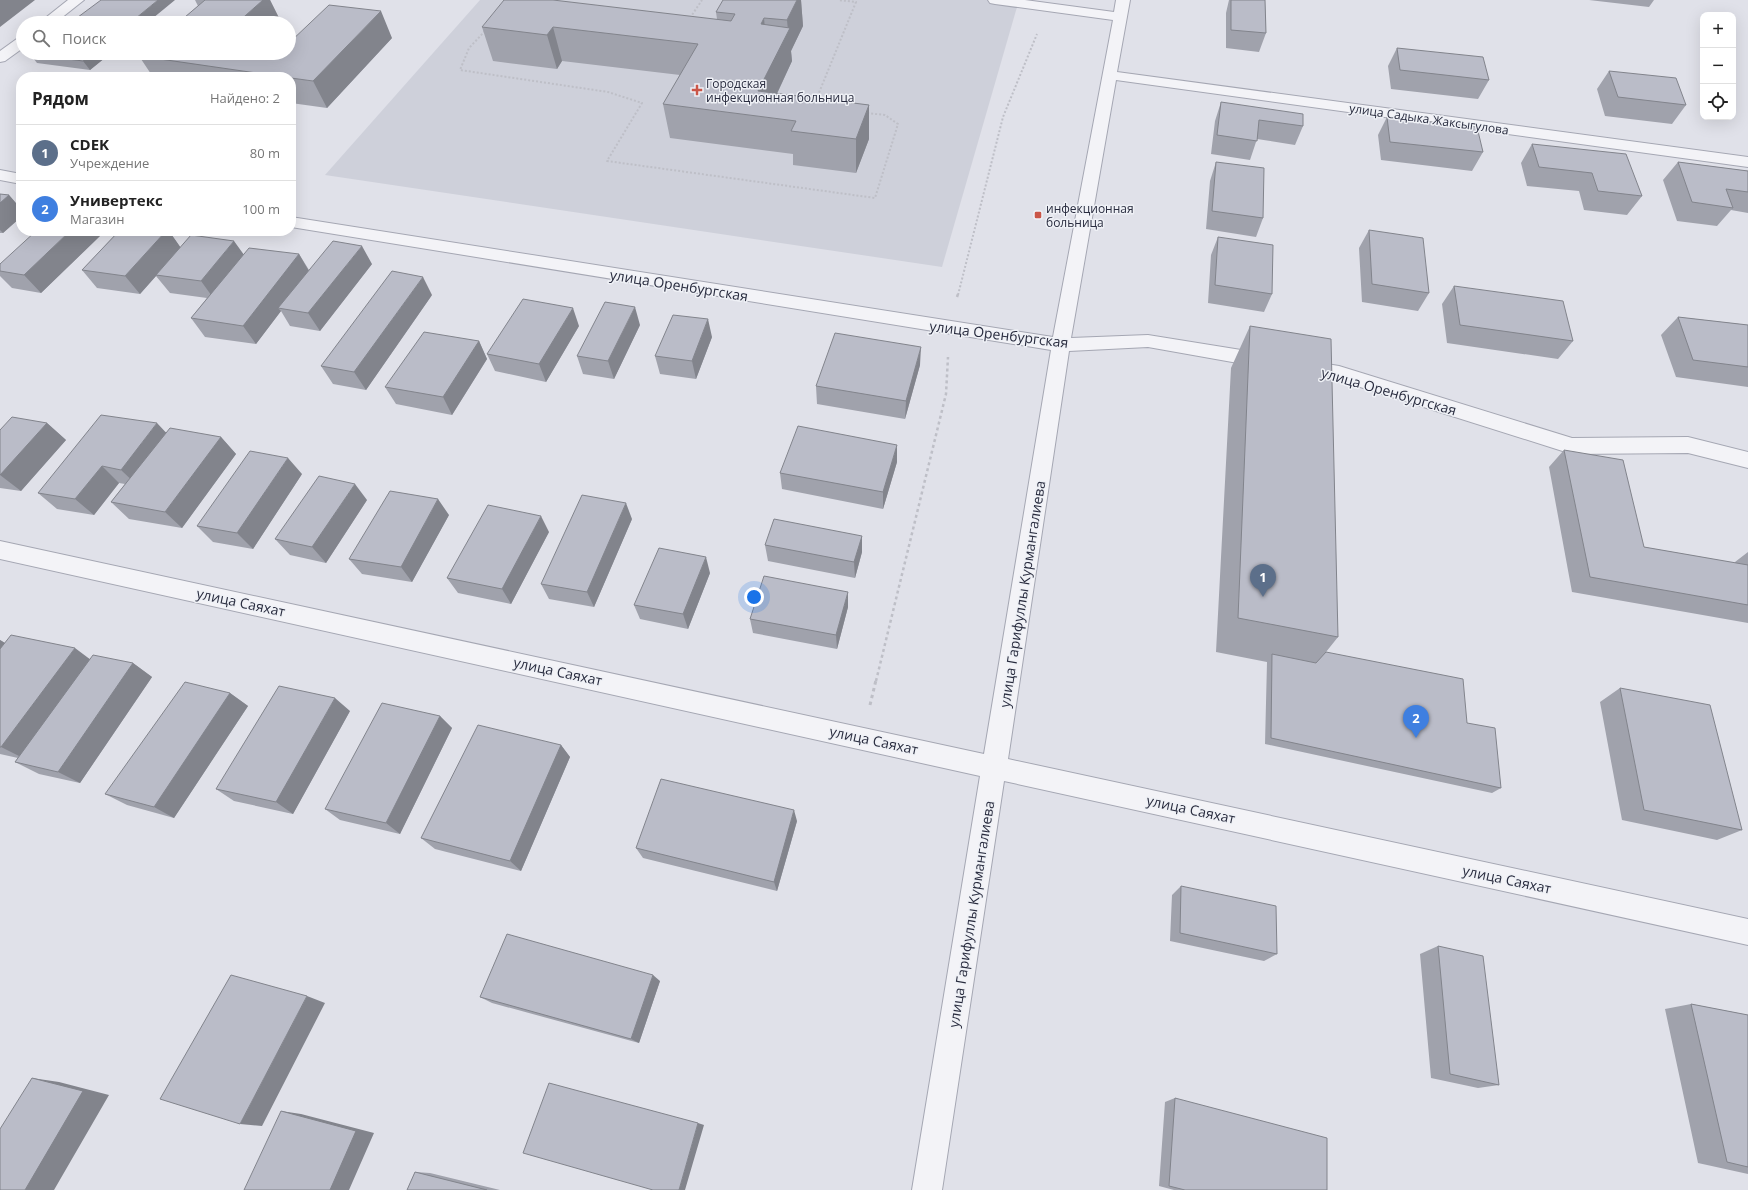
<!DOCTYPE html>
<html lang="ru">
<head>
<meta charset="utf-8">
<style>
	body { margin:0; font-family:"Open Sans",sans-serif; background:#f2f2f2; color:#222 }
	.controls { position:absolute; right:12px; top:12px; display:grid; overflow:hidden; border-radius:8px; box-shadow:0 4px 16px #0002 }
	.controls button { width:36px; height:36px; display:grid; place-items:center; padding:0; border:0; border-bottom:1px solid #e0e0e0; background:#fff; color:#222; font:20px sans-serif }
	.you { position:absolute; left:754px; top:597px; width:14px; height:14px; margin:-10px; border:3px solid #fff; border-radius:50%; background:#1a73e8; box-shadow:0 0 0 6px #1a73e833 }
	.badge { display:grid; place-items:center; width:26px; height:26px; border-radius:50%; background:#2563eb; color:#fff; font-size:13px; font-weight:700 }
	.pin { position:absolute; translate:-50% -33px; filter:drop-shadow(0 1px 2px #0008) }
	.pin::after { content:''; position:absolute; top:21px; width:14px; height:12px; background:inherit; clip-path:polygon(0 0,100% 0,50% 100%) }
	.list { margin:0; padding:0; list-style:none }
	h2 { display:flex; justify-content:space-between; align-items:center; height:52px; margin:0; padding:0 16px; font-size:17px }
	h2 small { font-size:13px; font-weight:400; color:#767676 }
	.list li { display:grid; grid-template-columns:26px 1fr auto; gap:12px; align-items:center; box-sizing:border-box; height:56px; padding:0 16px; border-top:1px solid #e0e0e0 }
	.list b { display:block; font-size:15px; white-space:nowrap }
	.list p { margin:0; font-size:13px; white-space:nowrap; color:#767676 }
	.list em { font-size:13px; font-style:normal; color:#767676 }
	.icon { flex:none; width:22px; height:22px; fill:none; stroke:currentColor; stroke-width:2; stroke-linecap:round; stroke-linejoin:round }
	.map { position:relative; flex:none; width:1748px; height:1190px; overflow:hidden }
	.search { position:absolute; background:#fff; box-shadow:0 4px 16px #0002; left:16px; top:16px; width:280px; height:44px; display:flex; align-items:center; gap:10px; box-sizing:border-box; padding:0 14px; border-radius:22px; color:#767676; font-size:15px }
	.panel { position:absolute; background:#fff; box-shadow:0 4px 16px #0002; left:16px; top:72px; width:280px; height:164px; border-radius:16px }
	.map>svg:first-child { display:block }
	.built { fill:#ced0da }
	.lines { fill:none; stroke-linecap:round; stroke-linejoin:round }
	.minor-casing { stroke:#a5a7b3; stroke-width:2 }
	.path-far2 { stroke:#bebfc7; stroke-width:2; stroke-dasharray:2 2; stroke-linecap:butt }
	.path-far1 { stroke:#bebfc7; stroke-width:2.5; stroke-dasharray:3 3; stroke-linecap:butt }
	.path { stroke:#bebfc7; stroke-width:3; stroke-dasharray:3.5 3.5; stroke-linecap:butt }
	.minor { fill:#f3f3f7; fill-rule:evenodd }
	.wall { fill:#a0a2ac }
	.shaded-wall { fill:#82848c }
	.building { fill:#babcc8; stroke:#82848c }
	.poi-dot { fill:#ca5648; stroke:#eff1f6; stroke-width:1.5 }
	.labels { text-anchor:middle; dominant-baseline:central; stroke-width:3; stroke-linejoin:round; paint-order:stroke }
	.far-poi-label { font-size:12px; fill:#292c3f; stroke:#eff1f6; text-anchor:start }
	.far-street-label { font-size:12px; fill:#292c3f; stroke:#eff1f6 }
	.street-label { font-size:14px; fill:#292c3f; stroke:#eff1f6 }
</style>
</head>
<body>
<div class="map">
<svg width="1748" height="1190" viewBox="0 0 1748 1190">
	<rect width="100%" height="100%" fill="#e0e1e9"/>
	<path class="built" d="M 480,0 L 1019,0 L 942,267 L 325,175 Z"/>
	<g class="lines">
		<g class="minor-casing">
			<path id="minor" d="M 68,0 L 84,0 L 55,23 L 39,23 Z
				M 988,0 L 1025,0 L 1114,12 L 1116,0 L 1130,0 L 1117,72 L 1748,157 L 1748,167 L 1116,80 L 1071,338 L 1148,335 L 1266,354 L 1273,356 L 1275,361 L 1273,366 L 1266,368 L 1148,347 L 1069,351 L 1008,759 L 1748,919 L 1748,945 L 1004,781 L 942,1190 L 912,1190 L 980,776 L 0,559 L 0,541 L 984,754 L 1051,350 L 291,227 L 291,217 L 1053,337 L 1113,20 L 995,4 L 990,3 Z
				M 23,37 L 23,48 L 5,61 L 0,62 L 0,51 L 18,38 Z
				M 0,170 L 21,174 L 21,184 L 0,180 Z
				M 1302,360 L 1339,366 L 1572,438 L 1688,437 L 1748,452 L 1748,468 L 1688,453 L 1572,454 L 1338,380 L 1295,372 L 1293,367 L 1295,362 Z"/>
		</g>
		<path class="path-far2" d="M 690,18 L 702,0
			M 485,31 L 469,48 L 460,70 L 608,92 L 642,103 L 607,161 L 875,198 L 898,124 L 885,115 L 867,113
			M 816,100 L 856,2 L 838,0
			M 958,295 L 1003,117 L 1037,34"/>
		<path class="path-far1" d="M 957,297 L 958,294
			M 876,681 L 946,394 L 948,357"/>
		<path class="path" d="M 870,705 L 876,680"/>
		<use href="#minor" class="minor"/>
	</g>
	<path class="wall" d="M 195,0 L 270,0 L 281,22 L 280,23 L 178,23 L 198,6 Z
		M 801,0 L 803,26 L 791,51 L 792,61 L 777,94 L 869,105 L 869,139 L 856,173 L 793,165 L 793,154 L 670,138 L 663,104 L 680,75 L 562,61 L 557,69 L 493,61 L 482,27 L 717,19 L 716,12 Z
		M 1229,0 L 1265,0 L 1266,33 L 1259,52 L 1226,48 L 1226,13 Z
		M 1589,0 L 1654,0 L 1649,7 Z
		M 392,38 L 327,108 L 291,103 L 291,77 L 153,77 L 139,56 L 277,55 Z
		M 1397,48 L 1489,80 L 1478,99 L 1391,89 L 1388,66 Z
		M 111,53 L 90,70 L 37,63 L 30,54 Z
		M 1609,71 L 1686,105 L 1672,124 L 1605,116 L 1597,89 Z
		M 1221,102 L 1303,126 L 1295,145 L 1257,139 L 1250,160 L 1211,154 L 1215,121 Z
		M 1387,117 L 1483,152 L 1472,171 L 1381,160 L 1378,135 Z
		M 1532,144 L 1642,196 L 1627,215 L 1584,210 L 1579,191 L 1527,186 L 1521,163 Z
		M 1216,162 L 1263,218 L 1256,237 L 1206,229 L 1210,181 Z
		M 1678,162 L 1748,171 L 1748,213 L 1731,210 L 1717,226 L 1677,221 L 1663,180 Z
		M 0,194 L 9,195 L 21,209 L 21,217 L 3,233 L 0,233 Z
		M 1369,230 L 1429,293 L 1418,311 L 1362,302 L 1359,248 Z
		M 119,231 L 169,231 L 180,247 L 243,254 L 299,254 L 309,270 L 372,264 L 320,331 L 290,326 L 281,311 L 256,344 L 205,337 L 191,318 L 207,298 L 170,293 L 156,276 L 140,294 L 97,288 L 82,270 Z
		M 100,236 L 41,293 L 12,288 L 0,276 L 0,264 Z
		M 1218,237 L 1272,294 L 1264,312 L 1208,303 L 1211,255 Z
		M 1454,286 L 1573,341 L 1558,359 L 1447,343 L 1442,304 Z
		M 432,295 L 366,390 L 333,384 L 321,366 Z
		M 1678,317 L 1748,325 L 1748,387 L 1676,377 L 1661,335 Z
		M 640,325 L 614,379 L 583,374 L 577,356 Z
		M 579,326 L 546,382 L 495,371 L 487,354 Z
		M 1250,326 L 1338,637 L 1326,652 L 1467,723 L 1501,788 L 1492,793 L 1265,744 L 1267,662 L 1216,652 L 1231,368 Z
		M 712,337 L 696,379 L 660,374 L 655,356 Z
		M 479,341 L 487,359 L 452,415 L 396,404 L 385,387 Z
		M 920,365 L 905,419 L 817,404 L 816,386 Z
		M 47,423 L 66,440 L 21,491 L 0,488 L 0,430 Z
		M 166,432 L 221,437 L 236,454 L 182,528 L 129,519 L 111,502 L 125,484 L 119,483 L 94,515 L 57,509 L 38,493 Z
		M 1564,450 L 1644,547 L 1735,563 L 1735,562 L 1748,552 L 1748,623 L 1572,592 L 1549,467 Z
		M 897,462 L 883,509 L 782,489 L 780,473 Z
		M 302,474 L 253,549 L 213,542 L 197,526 Z
		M 367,500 L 326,563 L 290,555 L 275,539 Z
		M 449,515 L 412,582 L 362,574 L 349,559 Z
		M 632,519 L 594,607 L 549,599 L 541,584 Z
		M 549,532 L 511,604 L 458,593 L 447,578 Z
		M 862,536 L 862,552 L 855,578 L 768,561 L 765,545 Z
		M 710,573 L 688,629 L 640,619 L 634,605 Z
		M 848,607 L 837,649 L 753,633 L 750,619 Z
		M 0,640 L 5,643 L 90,659 L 133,663 L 152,677 L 80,783 L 39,774 L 15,762 L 18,758 L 0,754 Z
		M 1620,688 L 1742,830 L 1717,840 L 1622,820 L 1600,702 Z
		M 230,693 L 248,706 L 174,818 L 127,805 L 105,794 Z
		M 350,711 L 293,814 L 234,801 L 216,789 Z
		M 440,716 L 452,728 L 400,834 L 340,820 L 325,809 Z
		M 561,745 L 570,757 L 521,871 L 435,849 L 421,838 Z
		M 797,821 L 777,891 L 643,858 L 636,848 Z
		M 1181,886 L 1277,954 L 1264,961 L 1170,941 L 1172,895 Z
		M 1438,946 L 1499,1085 L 1478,1088 L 1431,1078 L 1420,954 Z
		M 660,981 L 639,1043 L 492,1003 L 480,997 Z
		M 1691,1004 L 1748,1015 L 1748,1174 L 1698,1163 L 1665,1009 Z
		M 1175,1098 L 1327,1190 L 1174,1190 L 1159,1186 L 1165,1102 Z
		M 415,1172 L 430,1173 L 500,1190 L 407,1190 Z"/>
	<path class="shaded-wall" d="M 0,0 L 35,0 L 0,27 Z
		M 158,0 L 175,0 L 147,23 L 130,23 Z
		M 263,0 L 270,0 L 281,22 L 280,23 L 237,23 Z
		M 797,0 L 801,0 L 803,26 L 791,51 L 792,61 L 766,117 L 758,91 L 788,31 L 787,20 Z
		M 381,11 L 392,38 L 327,108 L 313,81 Z
		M 764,18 L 767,51 L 761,24 Z
		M 553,27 L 562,61 L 557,69 L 547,35 Z
		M 93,53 L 111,53 L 90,70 L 83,61 Z
		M 869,105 L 869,139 L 856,173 L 856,139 Z
		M 9,195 L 21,209 L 21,217 L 3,233 L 0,230 L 0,203 Z
		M 70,231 L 95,231 L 100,236 L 41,293 L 24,275 Z
		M 166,231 L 169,231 L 181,248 L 156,275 L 156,276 L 140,294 L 125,276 Z
		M 234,241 L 247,259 L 214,299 L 201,281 Z
		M 362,246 L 372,264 L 320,331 L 308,313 Z
		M 299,254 L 310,273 L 278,308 L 281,311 L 256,344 L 243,326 Z
		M 423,277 L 432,295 L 366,390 L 354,372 Z
		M 635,307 L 640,325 L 614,379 L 608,361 Z
		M 573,308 L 579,326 L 546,382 L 539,364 Z
		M 708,319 L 712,337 L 696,379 L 692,361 Z
		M 479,341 L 487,359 L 452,415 L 443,397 Z
		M 921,347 L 920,365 L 905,419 L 906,401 Z
		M 47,423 L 66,440 L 21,491 L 0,475 Z
		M 157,423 L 173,440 L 138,486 L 121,470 Z
		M 221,437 L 236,454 L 182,528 L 165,512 Z
		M 897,445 L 897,462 L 883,509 L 883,492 Z
		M 288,458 L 302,474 L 253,549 L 237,533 Z
		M 102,466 L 119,483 L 94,515 L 75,499 Z
		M 355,484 L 367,500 L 326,563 L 312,547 Z
		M 438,499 L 449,515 L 412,582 L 401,567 Z
		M 626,503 L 632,519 L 594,607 L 587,592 Z
		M 541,516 L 549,532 L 511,604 L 502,589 Z
		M 862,536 L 862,552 L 855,578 L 854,562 Z
		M 706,557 L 710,573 L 688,629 L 683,614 Z
		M 848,592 L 848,607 L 837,649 L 836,635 Z
		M 0,640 L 13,648 L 0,665 Z
		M 75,648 L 95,663 L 25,759 L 1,747 Z
		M 133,663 L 152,677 L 80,783 L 58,772 Z
		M 230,693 L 248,706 L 174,818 L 154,807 Z
		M 335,698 L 350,711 L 293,814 L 276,802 Z
		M 440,716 L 452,728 L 400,834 L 386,823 Z
		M 561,745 L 570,757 L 521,871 L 510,861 Z
		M 794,810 L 797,821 L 777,891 L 774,882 Z
		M 653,975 L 660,981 L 639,1043 L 631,1039 Z
		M 307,996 L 325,1003 L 262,1126 L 240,1124 Z
		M 32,1078 L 59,1082 L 109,1095 L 54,1190 L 25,1190 Z
		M 281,1111 L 301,1114 L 374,1133 L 349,1190 L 330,1190 Z
		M 698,1123 L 704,1125 L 685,1190 L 679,1190 Z"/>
	<path class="building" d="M 101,0 L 158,0 L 130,23 L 70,23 Z
		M 205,0 L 263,0 L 237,23 L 178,23 Z
		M 504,0 L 553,0 L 731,21 L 735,14 L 716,12 L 723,0 L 797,0 L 787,20 L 764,18 L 761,24 L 790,28 L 758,91 L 869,105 L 856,139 L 791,131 L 796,121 L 663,104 L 698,44 L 553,27 L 547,35 L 482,27 Z
		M 1231,0 L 1265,0 L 1266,33 L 1231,30 Z
		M 329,5 L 381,11 L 313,81 L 291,78 L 291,77 L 284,77 L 139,56 L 142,53 L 265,53 L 277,55 L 279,53 L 289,53 L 289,43 Z
		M 1397,48 L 1483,57 L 1489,80 L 1400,70 Z
		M 31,53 L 93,53 L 83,61 L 30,54 Z
		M 1609,71 L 1676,78 L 1686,105 L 1618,97 Z
		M 1221,102 L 1303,114 L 1303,126 L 1259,120 L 1257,141 L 1217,135 Z
		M 1387,117 L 1477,127 L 1483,152 L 1390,142 Z
		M 1532,144 L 1626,154 L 1642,196 L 1598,191 L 1592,173 L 1539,167 Z
		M 1216,162 L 1264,168 L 1263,218 L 1212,211 Z
		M 1678,162 L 1748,171 L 1748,192 L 1726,189 L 1733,208 L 1692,202 Z
		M 0,194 L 9,195 L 0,203 Z
		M 1369,230 L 1423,238 L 1429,293 L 1372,284 Z
		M 36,231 L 70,231 L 24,275 L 0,271 L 0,264 Z
		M 119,231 L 166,231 L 125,276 L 82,270 Z
		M 191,235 L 234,241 L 201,281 L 156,275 Z
		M 1218,237 L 1273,245 L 1272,294 L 1215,285 Z
		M 333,241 L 362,246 L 308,313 L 278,308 Z
		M 249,248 L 299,254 L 243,326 L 191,318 Z
		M 392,271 L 423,277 L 354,372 L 321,366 Z
		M 1454,286 L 1563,301 L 1573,341 L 1460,325 Z
		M 523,299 L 573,308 L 539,364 L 487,354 Z
		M 605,302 L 635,307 L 608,361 L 577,356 Z
		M 673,315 L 708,319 L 692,361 L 655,356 Z
		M 1678,317 L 1748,325 L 1748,367 L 1693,360 Z
		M 1250,326 L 1331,339 L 1338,637 L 1238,618 Z
		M 424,332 L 479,341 L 443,397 L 385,387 Z
		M 835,333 L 921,347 L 906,401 L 816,386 Z
		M 101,415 L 157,423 L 121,470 L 102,466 L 75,499 L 38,493 Z
		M 12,417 L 47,423 L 0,475 L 0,430 Z
		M 798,426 L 897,445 L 883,492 L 780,473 Z
		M 170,428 L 221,437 L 165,512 L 111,502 Z
		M 1564,450 L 1623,460 L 1644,547 L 1748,565 L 1748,605 L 1590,577 Z
		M 250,451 L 288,458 L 237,533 L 197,526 Z
		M 319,476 L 355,484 L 312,547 L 275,539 Z
		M 390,491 L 438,499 L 401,567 L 349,559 Z
		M 582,495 L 626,503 L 587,592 L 541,584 Z
		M 488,505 L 541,516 L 502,589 L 447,578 Z
		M 774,519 L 862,536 L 854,562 L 765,545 Z
		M 659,548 L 706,557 L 683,614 L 634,605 Z
		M 764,576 L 848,592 L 836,635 L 750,619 Z
		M 11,635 L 75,648 L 1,747 L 0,747 L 0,649 Z
		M 1326,652 L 1463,679 L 1467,723 L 1495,728 L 1501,788 L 1271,738 L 1272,654 L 1316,663 Z
		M 93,655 L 133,663 L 58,772 L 15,762 Z
		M 185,682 L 230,693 L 154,807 L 105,794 Z
		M 279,686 L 335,698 L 276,802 L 216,789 Z
		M 1620,688 L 1710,705 L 1742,830 L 1644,810 Z
		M 382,703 L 440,716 L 386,823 L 325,809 Z
		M 478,725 L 561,745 L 510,861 L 421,838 Z
		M 661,779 L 794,810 L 774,882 L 636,848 Z
		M 1181,886 L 1276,906 L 1277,954 L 1180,933 Z
		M 507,934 L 653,975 L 631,1039 L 480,997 Z
		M 1438,946 L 1483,956 L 1499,1085 L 1450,1074 Z
		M 231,975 L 307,996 L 240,1124 L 160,1099 Z
		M 1691,1004 L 1748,1015 L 1748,1167 L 1727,1162 Z
		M 32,1078 L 83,1091 L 25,1190 L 0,1190 L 0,1129 Z
		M 549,1083 L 698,1123 L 679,1190 L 653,1190 L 523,1153 Z
		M 1175,1098 L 1327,1138 L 1327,1190 L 1185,1190 L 1169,1186 Z
		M 281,1111 L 356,1131 L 330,1190 L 244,1190 Z
		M 415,1172 L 487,1190 L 407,1190 Z"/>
	<g class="poi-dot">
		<path d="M695 84h4v4h4v4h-4v4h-4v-4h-4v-4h4z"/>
		<rect x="1034" y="211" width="8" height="8" rx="2"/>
	</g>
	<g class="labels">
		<g class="far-poi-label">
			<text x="706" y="83">Городская<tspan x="706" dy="14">инфекционная больница</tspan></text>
			<text x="1046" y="208">инфекционная<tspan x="1046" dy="14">больница</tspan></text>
		</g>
		<g class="far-street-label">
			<text transform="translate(1429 119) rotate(8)">улица Садыка Жаксыгулова</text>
		</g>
		<g class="street-label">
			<text transform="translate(679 285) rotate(9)">улица Оренбургская</text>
			<text transform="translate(999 334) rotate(7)">улица Оренбургская</text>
			<text transform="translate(1389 391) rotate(16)">улица Оренбургская</text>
			<text transform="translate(1022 594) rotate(-81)">улица Гарифуллы Курмангалиева</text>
			<text transform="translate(241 602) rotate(12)">улица Саяхат</text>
			<text transform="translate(558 671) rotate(12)">улица Саяхат</text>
			<text transform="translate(874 740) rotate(12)">улица Саяхат</text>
			<text transform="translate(1191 809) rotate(12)">улица Саяхат</text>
			<text transform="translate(1507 879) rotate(12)">улица Саяхат</text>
			<text transform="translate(971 914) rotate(-81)">улица Гарифуллы Курмангалиева</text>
		</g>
	</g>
</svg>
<div class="controls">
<button>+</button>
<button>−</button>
<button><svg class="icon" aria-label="locate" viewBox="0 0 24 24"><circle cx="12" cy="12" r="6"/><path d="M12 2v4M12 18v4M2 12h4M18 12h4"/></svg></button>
</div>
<div class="you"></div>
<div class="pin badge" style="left:1263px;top:597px;background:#5c6f8a">1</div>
<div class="pin badge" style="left:1416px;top:738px;background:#3f7fe0">2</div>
<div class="search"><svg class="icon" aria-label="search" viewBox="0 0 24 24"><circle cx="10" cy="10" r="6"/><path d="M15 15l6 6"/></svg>Поиск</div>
<section class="panel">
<h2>Рядом<small>Найдено: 2</small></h2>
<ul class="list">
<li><span class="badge" style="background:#5c6f8a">1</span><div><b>CDEK</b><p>Учреждение</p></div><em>80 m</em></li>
<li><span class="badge" style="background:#3f7fe0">2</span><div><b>Универтекс</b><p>Магазин</p></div><em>100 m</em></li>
</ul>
</section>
</div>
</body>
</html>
